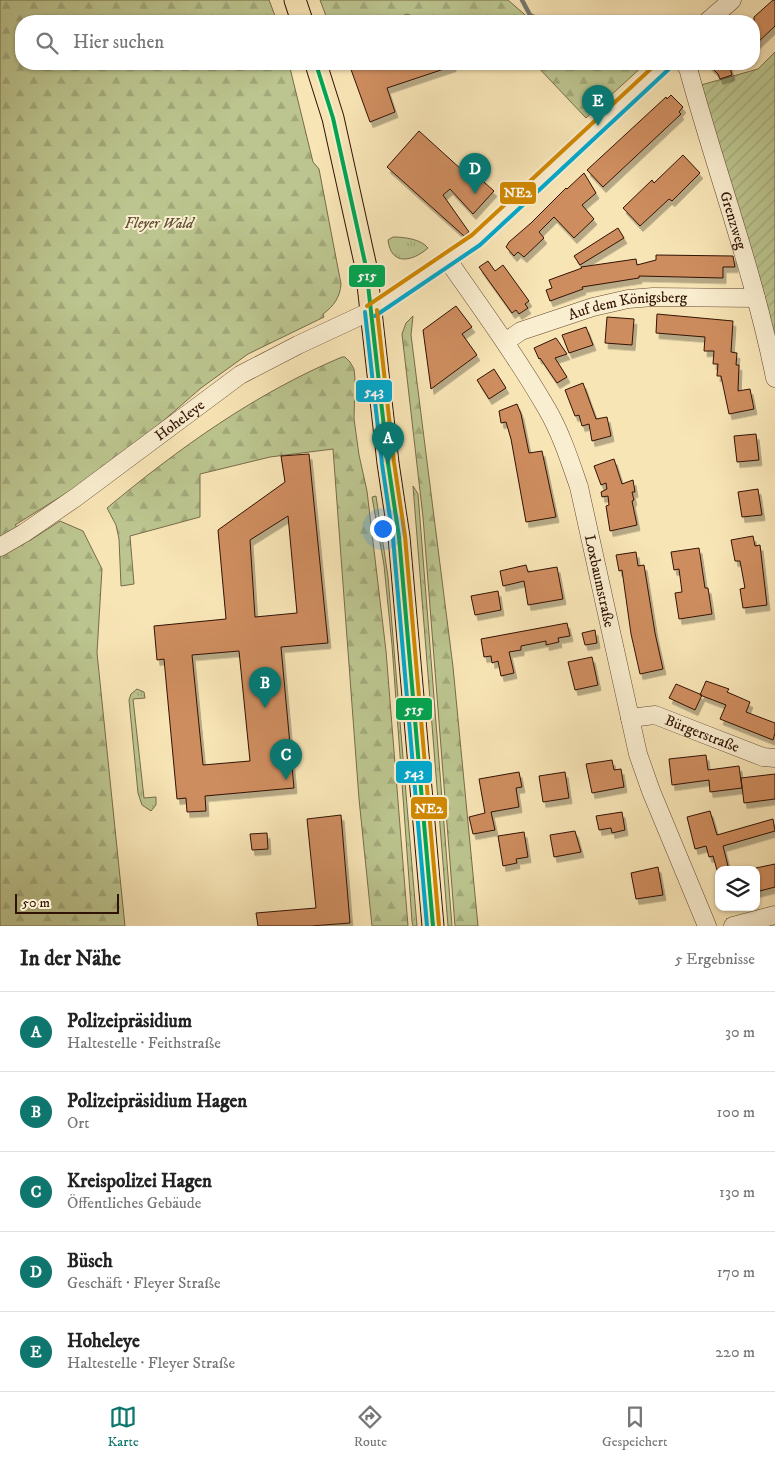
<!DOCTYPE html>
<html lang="de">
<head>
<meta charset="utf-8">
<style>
	body { margin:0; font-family:"IM FELL DW Pica",serif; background:#f2f2f2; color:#222 }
	.controls { position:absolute; right:15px; bottom:15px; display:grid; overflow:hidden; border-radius:10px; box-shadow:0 1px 4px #0004 }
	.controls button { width:45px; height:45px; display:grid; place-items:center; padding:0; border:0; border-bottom:1px solid #e0e0e0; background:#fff; color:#222; font:25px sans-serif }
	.scale { position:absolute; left:15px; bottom:12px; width:104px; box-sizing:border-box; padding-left:5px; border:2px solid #321204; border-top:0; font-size:14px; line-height:18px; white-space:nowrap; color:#321204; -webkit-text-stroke:4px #faeed0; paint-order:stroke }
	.you { position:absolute; left:382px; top:528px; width:18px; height:18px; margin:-12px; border:4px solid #fff; border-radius:50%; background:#1a73e8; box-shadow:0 0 0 8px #1a73e833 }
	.badge { display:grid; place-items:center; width:32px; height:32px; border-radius:50%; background:#0f766e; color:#fff; font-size:16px; font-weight:700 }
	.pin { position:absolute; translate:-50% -41px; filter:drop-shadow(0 1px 2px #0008) }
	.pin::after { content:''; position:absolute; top:26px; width:18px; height:15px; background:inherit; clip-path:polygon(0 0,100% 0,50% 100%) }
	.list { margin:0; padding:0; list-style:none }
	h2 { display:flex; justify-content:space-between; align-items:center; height:65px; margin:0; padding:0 20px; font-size:21px }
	h2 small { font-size:16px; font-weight:400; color:#767676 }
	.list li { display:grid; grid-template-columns:32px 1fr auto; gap:15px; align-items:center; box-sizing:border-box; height:80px; padding:0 20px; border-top:1px solid #e0e0e0 }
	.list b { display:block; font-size:19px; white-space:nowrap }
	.list p { margin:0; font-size:16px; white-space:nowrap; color:#767676 }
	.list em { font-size:16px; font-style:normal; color:#767676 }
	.icon { flex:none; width:28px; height:28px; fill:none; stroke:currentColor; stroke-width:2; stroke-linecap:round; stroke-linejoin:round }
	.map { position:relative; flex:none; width:775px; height:926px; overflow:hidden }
	.search { position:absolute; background:#fff; box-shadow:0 1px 4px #0004; left:15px; right:15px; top:15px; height:55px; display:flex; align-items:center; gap:12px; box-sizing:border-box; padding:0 18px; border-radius:20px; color:#767676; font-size:19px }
	.sheet { height:465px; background:#fff }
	nav { display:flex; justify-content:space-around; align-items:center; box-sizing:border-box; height:70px; border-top:1px solid #e0e0e0; background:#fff; font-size:14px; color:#767676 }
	nav a { display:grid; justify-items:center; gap:2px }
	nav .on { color:#0f766e }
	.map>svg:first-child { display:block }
	.grass { fill:url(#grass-tufts); stroke:#776c4a }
	.forest { fill:url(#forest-firs); stroke:#776c4a }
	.garden { fill:url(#garden-furrows); stroke:#776c4a }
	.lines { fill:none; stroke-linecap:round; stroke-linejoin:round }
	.stream { stroke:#74796f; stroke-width:4.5 }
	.building { fill:#ce8d5e; stroke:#321204; fill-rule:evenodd; filter:url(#shadow) }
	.minor-casing { stroke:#644730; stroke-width:19 }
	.major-casing { stroke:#321204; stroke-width:23 }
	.minor { stroke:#faeed0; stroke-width:18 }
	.major { stroke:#f8e5b6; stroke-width:21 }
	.bus-1-casing { stroke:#faeed0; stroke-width:8 }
	.bus-2-casing { stroke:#faeed0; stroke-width:8 }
	.bus-3-casing { stroke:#faeed0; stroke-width:8 }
	.bus-1 { stroke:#00a651; stroke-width:4 }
	.bus-2 { stroke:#00a9ce; stroke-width:4 }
	.bus-3 { stroke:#d08801; stroke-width:4 }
	.labels { text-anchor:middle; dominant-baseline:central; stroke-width:4; stroke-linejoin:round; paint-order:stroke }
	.street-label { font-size:15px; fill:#321204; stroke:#faeed0 }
	.park-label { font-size:15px; font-style:italic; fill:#625135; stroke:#faeed0 }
	.line-badge { stroke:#faeed0; stroke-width:2 }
	.badge-label { font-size:14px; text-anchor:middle; font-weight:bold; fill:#fff }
</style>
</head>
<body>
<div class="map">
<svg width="775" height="926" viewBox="0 0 775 926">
	<defs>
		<pattern id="grass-tufts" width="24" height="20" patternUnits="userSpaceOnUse" patternTransform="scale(1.25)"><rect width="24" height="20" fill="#bcc58f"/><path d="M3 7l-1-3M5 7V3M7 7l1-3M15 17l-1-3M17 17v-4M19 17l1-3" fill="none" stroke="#a2a87a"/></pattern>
		<pattern id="forest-firs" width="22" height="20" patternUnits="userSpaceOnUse" patternTransform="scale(1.25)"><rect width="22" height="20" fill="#bcc58f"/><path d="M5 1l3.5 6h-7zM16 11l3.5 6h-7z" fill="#a2a87a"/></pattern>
		<pattern id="garden-furrows" width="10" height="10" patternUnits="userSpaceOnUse" patternTransform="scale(1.25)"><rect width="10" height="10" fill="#bcc58f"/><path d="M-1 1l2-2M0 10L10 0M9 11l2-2" fill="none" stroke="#a2a87a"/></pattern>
		<filter id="shadow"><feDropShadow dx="3" dy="5.5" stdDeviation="0" flood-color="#0004"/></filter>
	</defs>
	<rect width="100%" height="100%" fill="#f8e5b6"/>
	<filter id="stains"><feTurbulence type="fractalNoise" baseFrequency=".004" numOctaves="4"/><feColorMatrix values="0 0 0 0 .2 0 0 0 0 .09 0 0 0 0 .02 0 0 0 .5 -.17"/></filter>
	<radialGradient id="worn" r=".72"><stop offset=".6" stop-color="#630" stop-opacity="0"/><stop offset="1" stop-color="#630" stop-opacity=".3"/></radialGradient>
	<path class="grass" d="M 393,237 C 404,237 421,239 428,248 C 412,262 391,266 388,240 Z
		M 413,486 L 418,494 L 452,926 L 448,926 Z
		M 376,496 L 388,577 L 417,926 L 413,926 L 412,921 L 392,645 L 384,565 L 372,497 Z
		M 137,689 L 144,692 L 145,698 L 133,699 L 144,798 L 156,797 L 156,805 L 151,811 L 142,805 L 138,793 L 129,700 L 131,694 Z"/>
	<path class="forest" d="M 0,0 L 269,0 L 277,21 L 21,21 L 21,64 L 289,64 L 313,162 L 319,169 L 341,284 C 340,297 334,306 323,314 L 324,317 L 248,354 L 201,388 L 155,428 L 86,481 L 15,525 L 24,533 L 29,541 L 60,521 L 83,531 L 102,569 L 97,653 L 125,926 L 0,926 Z
		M 320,0 L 508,0 L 532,21 L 423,21 L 407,14 L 390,21 L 328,21 Z
		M 535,64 L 645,64 L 586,118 Z
		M 413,316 L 411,335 L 453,667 L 478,926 L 455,926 L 423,517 L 402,334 L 406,323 Z
		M 342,357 L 345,357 L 350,362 L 354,369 L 355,379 L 354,419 L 359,455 L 367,491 L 386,651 L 408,926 L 372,926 L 359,799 L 333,449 L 270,457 L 200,474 L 200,517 L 130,536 L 134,584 L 121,586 L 119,539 L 116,525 L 107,508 C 179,448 256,393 342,357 Z"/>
	<path class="garden" d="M 775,52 L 775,334 L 773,334 L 701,85 L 758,69 Z"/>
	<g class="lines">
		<path class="stream" d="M 522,0 L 530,15 L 542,21"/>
	</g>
	<path class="building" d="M 773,0 L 775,0 L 775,26 L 754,46 L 754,17 Z
		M 349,64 L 453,64 L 453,66 L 387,88 L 395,112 L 370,122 Z
		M 708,64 L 729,64 L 732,75 L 720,79 L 718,74 Z
		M 671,95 L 683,107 L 679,112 L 681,114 L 603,187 L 587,170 L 666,97 L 667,99 Z
		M 419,131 L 462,170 L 466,166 L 494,191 L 473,214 L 450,189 L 443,195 L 469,232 L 464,236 L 387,167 Z
		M 683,155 L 700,173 L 672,201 L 669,199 L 640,226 L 623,208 L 652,180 L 654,183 Z
		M 584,173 L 596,193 L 582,205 L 594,219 L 574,238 L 554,217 L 539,232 L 544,238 L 524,257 L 518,252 L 514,256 L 506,247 L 509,242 L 531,223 L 566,188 L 567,189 Z
		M 618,228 L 624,238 L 580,265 L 574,256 Z
		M 656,255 L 733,256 L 735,267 L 723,267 L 723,278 L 639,276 L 639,278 L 582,287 L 583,289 L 550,301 L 546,290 L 552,288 L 549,280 L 582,268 L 581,267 L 636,259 L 637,265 L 656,260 Z
		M 488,261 L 495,271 L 503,265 L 529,301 L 525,304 L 528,308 L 519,314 L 516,310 L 512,313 L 479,267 Z
		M 456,306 L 472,327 L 462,334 L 477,355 L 431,389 L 423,330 Z
		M 657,314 L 733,321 L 731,352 L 737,353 L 736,365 L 739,365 L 738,391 L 750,389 L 754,409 L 729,414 L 721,376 L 717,376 L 718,364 L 713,364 L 714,351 L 704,351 L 705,337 L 656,333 Z
		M 607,317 L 634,319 L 632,345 L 605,343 Z
		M 586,327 L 593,345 L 569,353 L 562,335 Z
		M 556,338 L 567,354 L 555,358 L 567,377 L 557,383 L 540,358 L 539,359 L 534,348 Z
		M 494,369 L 506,388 L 489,399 L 477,380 Z
		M 583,383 L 596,419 L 607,417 L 611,436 L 592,441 L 589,424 L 582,426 L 579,415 L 575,416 L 565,390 Z
		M 517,404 L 521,414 L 529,453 L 542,451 L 556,517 L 526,522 L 511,439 L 506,422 L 501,423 L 499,411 Z
		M 756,434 L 759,460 L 737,462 L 734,436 Z
		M 309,454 L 328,643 L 281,647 L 294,788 L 205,796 L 206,811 L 187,812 L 186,798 L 177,799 L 164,659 L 157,660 L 154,626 L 226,619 L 218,530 L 285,482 L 281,456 ZM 288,516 L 297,613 L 255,617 L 250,540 ZM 239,651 L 250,761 L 203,765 L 192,655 Z
		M 614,459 L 622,484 L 633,480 L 635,492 L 632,492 L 634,500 L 632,501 L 637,525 L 610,531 L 606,506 L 609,505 L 608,496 L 602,497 L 601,492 L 607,489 L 606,483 L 601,485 L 594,466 Z
		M 758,489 L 762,515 L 742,517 L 738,492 Z
		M 753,536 L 755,546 L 760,545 L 767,605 L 743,608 L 740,589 L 745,588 L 740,561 L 735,561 L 731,540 Z
		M 699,548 L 705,588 L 708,588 L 712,614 L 679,619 L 675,593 L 682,592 L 679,569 L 674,570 L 671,552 Z
		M 636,552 L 638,566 L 644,565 L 655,633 L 663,669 L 640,674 L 631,634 L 622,570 L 619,571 L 616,555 Z
		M 526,565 L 528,572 L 557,567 L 563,599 L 528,605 L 524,581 L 503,586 L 500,571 Z
		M 498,591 L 501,610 L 475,615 L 471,596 Z
		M 567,623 L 570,636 L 558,638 L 559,642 L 546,645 L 546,641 L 521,646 L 521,650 L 509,652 L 514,673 L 501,676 L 498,661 L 492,663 L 491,656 L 484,657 L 481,639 Z
		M 595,630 L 597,643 L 585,645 L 582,633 Z
		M 592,657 L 598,685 L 575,690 L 568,662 Z
		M 706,681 L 729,689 L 727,692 L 750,702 L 746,712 L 775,723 L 775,733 L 773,740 L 720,719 L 726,705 L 700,695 Z
		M 676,684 L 702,695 L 695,710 L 669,698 Z
		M 706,755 L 708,770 L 739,766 L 742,788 L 710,792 L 709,780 L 672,785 L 669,759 Z
		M 612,760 L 614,770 L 621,769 L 624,787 L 592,793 L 586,764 Z
		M 519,772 L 522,787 L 516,788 L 519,807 L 491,812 L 495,830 L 473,834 L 469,817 L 485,813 L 479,779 Z
		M 565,772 L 569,798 L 543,802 L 539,776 Z
		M 775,774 L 775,799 L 744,803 L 741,778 Z
		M 710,811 L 717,835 L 773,819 L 775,831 L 723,846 L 729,870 L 717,870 L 713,856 L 709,857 L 706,846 L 695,849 L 687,817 Z
		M 622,812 L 625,830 L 612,833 L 611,828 L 599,830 L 596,816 Z
		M 341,815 L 350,923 L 311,926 L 258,926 L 256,913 L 316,908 L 307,819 Z
		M 575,831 L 581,852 L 554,857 L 550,835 Z
		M 524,832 L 528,857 L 516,859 L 517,863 L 503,866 L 498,836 Z
		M 267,833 L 268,849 L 252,850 L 250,834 Z
		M 775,864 L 775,887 L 756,892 L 756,868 Z
		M 658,867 L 663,895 L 636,899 L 631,873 Z"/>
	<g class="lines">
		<g class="minor-casing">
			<g id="minor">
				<path d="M 708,21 L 732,0"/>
				<path id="s1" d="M 685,64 L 688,68 C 716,172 754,272 775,378"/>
				<path id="s2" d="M 447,259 C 481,308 517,357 547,409 C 561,433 570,461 579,487 L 638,754 L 651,791 L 707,926"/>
				<path id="s3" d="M 505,342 L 521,331 L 593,307 L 628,299 L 653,297 L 756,298"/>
				<path id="s4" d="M 0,547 L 24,533 L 75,498 L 240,375 L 298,345 L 371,311 L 476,240 L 665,64"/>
				<path id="s5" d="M 630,718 L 655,715 L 763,757 L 775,758"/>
				<path d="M 733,926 L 775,915"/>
			</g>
		</g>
		<g class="major-casing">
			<path id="major" d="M 295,0 L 302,21
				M 316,64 L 333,118 L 366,267 L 388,463 L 399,537 L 433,926"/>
		</g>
		<use href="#minor" class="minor"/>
		<use href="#major" class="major"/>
		<g class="bus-1-casing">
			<path id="bus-1" d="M 316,64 L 333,118 L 366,267 L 388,463 L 399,537 L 433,926"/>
		</g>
		<g class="bus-2-casing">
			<path id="bus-2" d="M 365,312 L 382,464 L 393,538 L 427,926
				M 375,316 L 480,245 L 669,69"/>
		</g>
		<g class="bus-3-casing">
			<path id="bus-3" d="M 367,306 L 472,235 L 656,64
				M 377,310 L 394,462 L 405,536 L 439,925"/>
		</g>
		<use href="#bus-1" class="bus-1"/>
		<use href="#bus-2" class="bus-2"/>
		<use href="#bus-3" class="bus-3"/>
	</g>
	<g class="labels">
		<g class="street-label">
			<text stroke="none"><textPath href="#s1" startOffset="164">Grenzweg</textPath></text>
			<text stroke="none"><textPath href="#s3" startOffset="130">Auf dem Königsberg</textPath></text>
			<text stroke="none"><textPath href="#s4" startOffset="220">Hoheleye</textPath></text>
			<text stroke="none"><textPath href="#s2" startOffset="361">Loxbaumstraße</textPath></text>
			<text stroke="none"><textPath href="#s5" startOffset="76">Bürgerstraße</textPath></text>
		</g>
		<g class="park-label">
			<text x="159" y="223">Fleyer Wald</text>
		</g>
	</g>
	<g class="line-badge">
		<rect x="499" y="181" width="38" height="24" rx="5" fill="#d08801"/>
		<rect x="348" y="264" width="38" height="24" rx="5" fill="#00a651"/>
		<rect x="355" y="379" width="38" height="24" rx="5" fill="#00a9ce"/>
		<rect x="395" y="697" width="38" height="24" rx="5" fill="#00a651"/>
		<rect x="395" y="760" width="38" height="24" rx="5" fill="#00a9ce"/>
		<rect x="410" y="796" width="38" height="24" rx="5" fill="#d08801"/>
	</g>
	<g class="badge-label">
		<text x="518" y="197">NE2</text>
		<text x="367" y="280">515</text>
		<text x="374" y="396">543</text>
		<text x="414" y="714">515</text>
		<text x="414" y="777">543</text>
		<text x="429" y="813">NE2</text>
	</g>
	<rect width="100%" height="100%" filter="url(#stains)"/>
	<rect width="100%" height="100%" fill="url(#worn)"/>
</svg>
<div class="controls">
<button><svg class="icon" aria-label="layers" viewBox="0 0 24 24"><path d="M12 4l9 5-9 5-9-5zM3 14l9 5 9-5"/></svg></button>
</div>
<div class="scale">50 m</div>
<div class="you"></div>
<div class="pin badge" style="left:388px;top:463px">A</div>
<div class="pin badge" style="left:265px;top:708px">B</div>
<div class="pin badge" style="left:286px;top:780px">C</div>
<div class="pin badge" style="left:475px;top:194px">D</div>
<div class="pin badge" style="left:598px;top:126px">E</div>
<div class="search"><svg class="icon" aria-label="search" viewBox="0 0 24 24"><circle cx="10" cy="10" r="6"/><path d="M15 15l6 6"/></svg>Hier suchen</div>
</div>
<section class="sheet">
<h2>In der Nähe<small>5 Ergebnisse</small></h2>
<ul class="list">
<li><span class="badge">A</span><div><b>Polizeipräsidium</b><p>Haltestelle · Feithstraße</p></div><em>30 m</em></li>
<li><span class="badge">B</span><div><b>Polizeipräsidium Hagen</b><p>Ort</p></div><em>100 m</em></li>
<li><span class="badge">C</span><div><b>Kreispolizei Hagen</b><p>Öffentliches Gebäude</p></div><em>130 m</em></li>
<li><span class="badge">D</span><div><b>Büsch</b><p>Geschäft · Fleyer Straße</p></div><em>170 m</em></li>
<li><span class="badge">E</span><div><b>Hoheleye</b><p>Haltestelle · Fleyer Straße</p></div><em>220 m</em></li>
</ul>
</section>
<nav>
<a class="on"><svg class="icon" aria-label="map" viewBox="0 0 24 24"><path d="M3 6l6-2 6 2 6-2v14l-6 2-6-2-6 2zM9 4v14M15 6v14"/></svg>Karte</a>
<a><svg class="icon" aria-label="directions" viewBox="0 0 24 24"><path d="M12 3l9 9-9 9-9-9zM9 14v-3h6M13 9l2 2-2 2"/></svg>Route</a>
<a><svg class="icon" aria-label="saved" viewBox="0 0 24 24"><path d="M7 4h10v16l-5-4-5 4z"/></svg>Gespeichert</a>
</nav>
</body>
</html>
